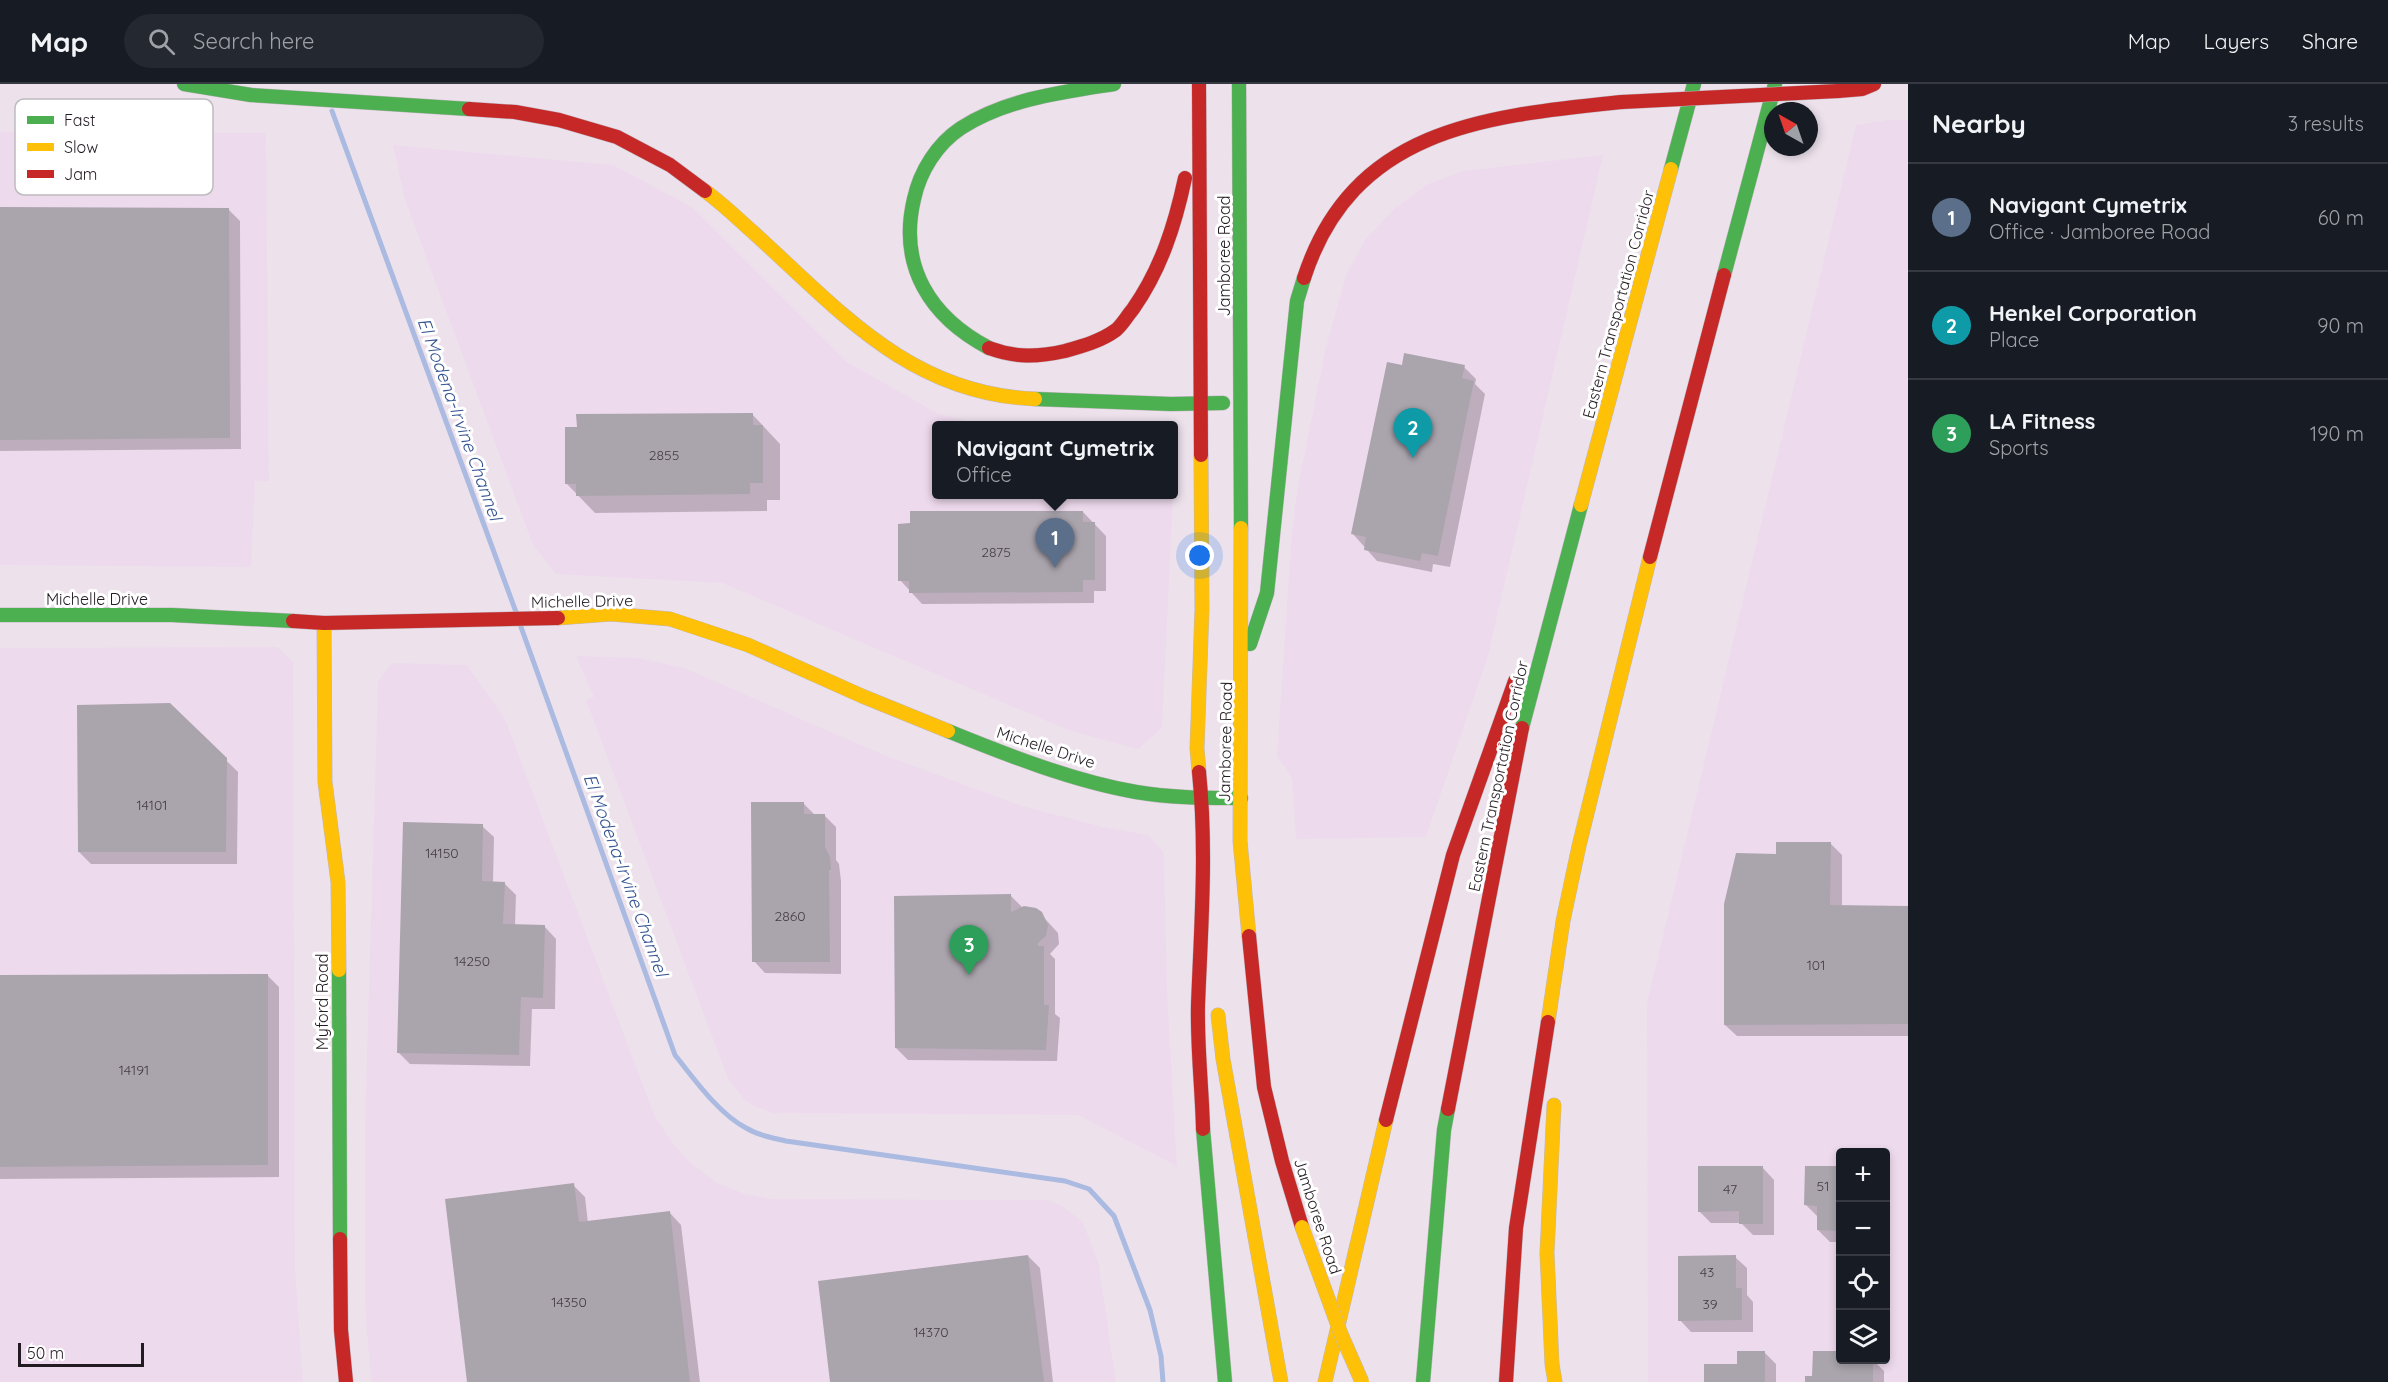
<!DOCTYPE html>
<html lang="en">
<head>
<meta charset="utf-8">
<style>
	body { margin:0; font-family:Quicksand,sans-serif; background:#242831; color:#f1f3f6 }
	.controls { position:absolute; right:18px; bottom:18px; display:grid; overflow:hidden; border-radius:6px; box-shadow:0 3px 9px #0003 }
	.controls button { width:54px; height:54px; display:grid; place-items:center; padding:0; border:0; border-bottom:2px solid #363941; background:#171b24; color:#f1f3f6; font:30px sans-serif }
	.compass { position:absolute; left:1764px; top:18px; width:54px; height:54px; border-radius:50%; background:#171b24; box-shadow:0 3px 9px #0003; rotate:320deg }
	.scale { position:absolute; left:18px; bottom:15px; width:126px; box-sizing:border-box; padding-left:6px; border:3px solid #231b22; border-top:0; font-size:16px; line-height:21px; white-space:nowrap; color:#231b22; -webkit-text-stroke:4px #fff; paint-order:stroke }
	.you { position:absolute; left:1200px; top:472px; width:21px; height:21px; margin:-15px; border:4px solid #fff; border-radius:50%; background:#1a73e8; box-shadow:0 0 0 9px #1a73e833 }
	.badge { display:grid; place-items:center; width:39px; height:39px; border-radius:50%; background:#b4b1b7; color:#fff; font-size:20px; font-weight:700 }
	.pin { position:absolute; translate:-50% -50px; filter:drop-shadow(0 2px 3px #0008) }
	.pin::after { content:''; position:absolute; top:32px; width:21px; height:18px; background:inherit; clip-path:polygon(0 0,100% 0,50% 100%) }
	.popup { position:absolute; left:932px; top:337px; width:246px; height:78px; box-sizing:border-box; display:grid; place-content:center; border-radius:6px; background:#171b24; filter:drop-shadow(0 2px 4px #0005); font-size:20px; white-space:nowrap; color:#9ea1a6 }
	.popup b { font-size:22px; color:#f1f3f6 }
	.popup::after { content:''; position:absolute; left:50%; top:100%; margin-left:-12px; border:12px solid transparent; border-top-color:#171b24 }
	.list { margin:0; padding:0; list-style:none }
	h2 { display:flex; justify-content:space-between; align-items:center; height:78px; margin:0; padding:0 24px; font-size:26px }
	h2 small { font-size:20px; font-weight:400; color:#9ea1a6 }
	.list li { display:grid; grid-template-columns:39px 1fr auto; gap:18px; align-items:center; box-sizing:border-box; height:108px; padding:0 24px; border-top:2px solid #363941 }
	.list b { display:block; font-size:22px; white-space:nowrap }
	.list p { margin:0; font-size:20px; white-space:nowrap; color:#9ea1a6 }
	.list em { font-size:20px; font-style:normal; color:#9ea1a6 }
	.icon { flex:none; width:33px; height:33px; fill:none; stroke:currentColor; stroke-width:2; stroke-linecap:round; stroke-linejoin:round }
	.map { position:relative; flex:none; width:1908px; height:1298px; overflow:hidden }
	header { display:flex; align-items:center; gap:36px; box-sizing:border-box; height:84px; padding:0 30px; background:#171b24; border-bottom:2px solid #363941 }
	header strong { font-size:28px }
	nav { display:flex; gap:33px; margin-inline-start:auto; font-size:21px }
	.search { width:420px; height:54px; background:#242831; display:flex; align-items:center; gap:15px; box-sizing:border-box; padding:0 21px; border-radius:33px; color:#9ea1a6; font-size:22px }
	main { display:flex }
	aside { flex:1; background:#171b24 }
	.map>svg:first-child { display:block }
	.built { fill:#eedaed; fill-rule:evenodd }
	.shadow { fill:#0003 }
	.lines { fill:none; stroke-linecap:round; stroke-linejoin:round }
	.stream { stroke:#aabae0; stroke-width:5 }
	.building { fill:#aaa4ad }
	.fast-casing { stroke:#c0b7bf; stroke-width:15 }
	.slow-casing { stroke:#c0b7bf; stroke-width:15 }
	.jam-casing { stroke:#c0b7bf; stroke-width:15 }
	.fast { stroke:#4caf50; stroke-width:14 }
	.slow { stroke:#ffc107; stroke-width:14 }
	.jam { stroke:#c62828; stroke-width:14 }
	.slow-bridge-casing { stroke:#c0b7bf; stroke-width:15; stroke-linecap:butt }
	.jam-bridge-casing { stroke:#c0b7bf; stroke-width:15; stroke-linecap:butt }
	.slow-bridge { stroke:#ffc107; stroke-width:14 }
	.jam-bridge { stroke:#c62828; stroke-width:14 }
	.labels { text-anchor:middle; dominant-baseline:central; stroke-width:6; stroke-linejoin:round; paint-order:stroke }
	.number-label { font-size:14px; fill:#453d45 }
	.street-label { font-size:16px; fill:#231b22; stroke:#fff }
	.water-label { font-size:18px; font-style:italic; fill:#355493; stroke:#fff }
	.key { fill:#fff; stroke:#bdbbbd; stroke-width:1.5 }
	.key-label { font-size:16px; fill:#231b22 }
</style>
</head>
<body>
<header>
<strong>Map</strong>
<div class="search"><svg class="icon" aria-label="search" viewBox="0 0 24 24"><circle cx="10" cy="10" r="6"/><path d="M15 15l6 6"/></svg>Search here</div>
<nav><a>Map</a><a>Layers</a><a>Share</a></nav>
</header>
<main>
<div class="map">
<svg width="1908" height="1298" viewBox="0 0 1908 1298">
	<rect width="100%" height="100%" fill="#ede2ec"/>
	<path class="built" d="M 1888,36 L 1908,36 L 1908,1298 L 1648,1298 L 1647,919 L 1856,41 ZM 1840,1068 L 1886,1068 L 1886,1276 L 1840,1276 Z
		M 0,48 L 266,49 L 269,397 L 255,397 L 251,483 L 0,481 Z
		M 393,61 L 613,81 L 692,123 L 847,278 L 937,329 L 981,341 L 936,342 L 936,410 L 1173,411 L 1162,644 L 1138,665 L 1068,646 L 722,499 L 556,490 L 533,461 L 405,116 Z
		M 1603,71 L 1488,572 L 1426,753 L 1296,755 L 1292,694 L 1277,672 L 1292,447 L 1297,408 L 1326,263 L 1346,191 L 1365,156 L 1395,124 L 1428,100 L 1463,87 Z
		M 277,563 L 293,578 L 295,1182 L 303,1298 L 0,1298 L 0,564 Z
		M 576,572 L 639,574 L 684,584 L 884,671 L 1022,722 L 1103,743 L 1148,751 L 1164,769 L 1167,907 L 1177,1082 L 1078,1031 L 774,1029 L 755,1023 L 744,1015 L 728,995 L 586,616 L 594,613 Z
		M 392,579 L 467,581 L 505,635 L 655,1033 L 674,1061 L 691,1079 L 717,1099 L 745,1110 L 771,1115 L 1048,1116 L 1062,1122 L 1083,1138 L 1099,1181 L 1116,1298 L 371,1298 L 365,1222 L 365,1039 L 378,598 Z"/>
	<path class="shadow" d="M 0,125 L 228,125 L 240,137 L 241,365 L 0,367 Z
		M 1403,283 L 1464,283 L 1476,295 L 1475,300 L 1485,310 L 1450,483 L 1433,480 L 1432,488 L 1377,477 L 1353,450 Z
		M 752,330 L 780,360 L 780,416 L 767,416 L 767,427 L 595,429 L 567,400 L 578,344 Z
		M 1083,428 L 1106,452 L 1106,507 L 1094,507 L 1094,519 L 922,520 L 900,496 L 911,441 Z
		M 170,621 L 238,688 L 237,780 L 91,780 L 79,768 Z
		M 803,719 L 815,731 L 824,731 L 836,743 L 836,776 L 839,780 L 841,797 L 841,890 L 765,889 L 754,877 Z
		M 482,742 L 494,753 L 493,799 L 504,799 L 516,811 L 515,842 L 545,843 L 556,855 L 555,925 L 532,925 L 530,982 L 410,980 L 398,968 Z
		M 1830,759 L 1842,771 L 1842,823 L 1908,823 L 1908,952 L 1737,952 L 1725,941 L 1777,771 Z
		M 1011,812 L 1023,824 L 1038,827 L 1058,849 L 1059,860 L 1050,870 L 1055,875 L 1055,930 L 1060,934 L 1057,977 L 908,976 L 896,964 Z
		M 267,891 L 279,903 L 279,1093 L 0,1095 L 0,893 Z
		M 1806,1083 L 1840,1083 L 1840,1158 L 1830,1158 L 1818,1146 L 1818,1133 L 1806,1121 Z
		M 1763,1084 L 1774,1096 L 1774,1151 L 1753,1151 L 1741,1139 L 1711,1139 L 1699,1127 Z
		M 1886,1092 L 1889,1095 L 1890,1151 L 1886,1151 Z
		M 573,1101 L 585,1113 L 588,1139 L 670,1129 L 681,1141 L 700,1298 L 469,1298 Z
		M 1028,1172 L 1040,1184 L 1053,1298 L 831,1298 Z
		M 1735,1173 L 1747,1184 L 1747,1211 L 1753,1218 L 1753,1248 L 1691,1248 L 1680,1236 Z
		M 1764,1268 L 1776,1280 L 1776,1298 L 1706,1298 Z
		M 1814,1269 L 1840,1269 L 1840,1276 L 1873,1276 L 1884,1287 L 1884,1298 L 1806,1298 L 1814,1294 Z"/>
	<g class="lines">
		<path class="stream" d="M 332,27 L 516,528
			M 521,543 L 675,971 C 694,995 719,1030 746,1044 C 758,1051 772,1054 786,1057 L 1065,1097 L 1089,1105 L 1114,1132 L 1150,1226 L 1161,1272 L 1163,1298"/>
	</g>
	<path class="building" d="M 0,123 L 229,124 L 230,354 L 0,356 Z
		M 1404,269 L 1465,281 L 1462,294 L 1474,297 L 1438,472 L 1422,469 L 1420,477 L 1364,466 L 1366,453 L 1351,450 L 1387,278 L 1402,281 Z
		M 753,329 L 753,341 L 763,341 L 763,399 L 750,399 L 750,410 L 576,412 L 576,400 L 565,400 L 565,343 L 577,343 L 576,330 Z
		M 910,427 L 1083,427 L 1083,438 L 1095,438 L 1095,496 L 1083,496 L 1083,508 L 909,509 L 909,497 L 898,497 L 898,440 L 910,439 Z
		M 170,619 L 227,674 L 226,768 L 78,768 L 77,621 Z
		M 751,718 L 804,718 L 804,730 L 825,730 L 825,763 L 830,773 L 831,786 L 829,786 L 830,878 L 752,878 Z
		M 403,738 L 483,740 L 482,797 L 505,798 L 503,840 L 545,841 L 543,914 L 521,913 L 519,971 L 397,969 Z
		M 1776,758 L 1831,758 L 1830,821 L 1908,822 L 1908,940 L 1724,941 L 1724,820 L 1736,769 L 1776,770 Z
		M 1011,810 L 1011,828 L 1024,822 L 1036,824 L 1042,828 L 1048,841 L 1046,852 L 1038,859 L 1038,862 L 1044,862 L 1044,921 L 1049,921 L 1046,966 L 895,964 L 894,812 Z
		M 268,890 L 268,1081 L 0,1083 L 0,891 Z
		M 1698,1082 L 1763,1082 L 1763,1140 L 1739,1140 L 1739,1127 L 1698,1128 Z
		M 1805,1082 L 1840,1082 L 1840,1147 L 1817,1146 L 1817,1122 L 1804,1121 Z
		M 574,1099 L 579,1138 L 670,1127 L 690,1298 L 467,1298 L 445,1115 Z
		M 1028,1171 L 1044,1298 L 830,1298 L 818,1197 Z
		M 1736,1171 L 1736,1204 L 1742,1204 L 1742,1236 L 1678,1237 L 1678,1172 Z
		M 1737,1267 L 1765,1267 L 1765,1298 L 1704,1298 L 1704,1280 L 1737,1280 Z
		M 1813,1267 L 1840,1267 L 1840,1276 L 1873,1276 L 1873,1298 L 1805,1298 L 1805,1292 L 1812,1292 Z"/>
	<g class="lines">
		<g class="fast-casing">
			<path id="fast" d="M 184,0 L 251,11 L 469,25
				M 1239,0 L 1241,444
				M 1671,85 L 1694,0
				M 1724,191 L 1775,0
				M 989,264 C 930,233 898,182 914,115 C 920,87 937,60 961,44 C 1006,15 1062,8 1114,0
				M 1035,315 L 1171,320 L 1223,319
				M 0,531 L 172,531 L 293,537
				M 1250,560 L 1267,509 L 1297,217 L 1304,194
				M 1522,644 L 1581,421
				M 948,647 C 1007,671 1073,697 1136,708 C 1170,714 1206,714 1241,714
				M 339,886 L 340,1155
				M 1203,1045 L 1225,1298
				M 1423,1298 L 1444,1046 L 1448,1025"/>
		</g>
		<g class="slow-casing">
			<path id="slow" d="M 705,107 C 723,120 738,135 754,149 C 840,227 910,310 1035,315
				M 1581,421 L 1671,85
				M 1241,444 L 1240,757 L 1249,852
				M 558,534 L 611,530 L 670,535 L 748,561 L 862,612 L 948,647
				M 324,539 L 325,698 L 338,798 L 339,886
				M 1199,688 L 1197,664 L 1202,525 L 1201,371
				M 1218,931 L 1223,975 L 1281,1298
				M 1548,938 L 1563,837 L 1579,762 L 1650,473
				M 1554,1021 L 1547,1169 L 1552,1280 L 1555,1298
				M 1325,1298 L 1386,1036"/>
		</g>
		<g class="jam-casing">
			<path id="jam" d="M 1199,0 L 1201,371
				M 1838,7 L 1862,5 L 1874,0
				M 469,25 L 515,28 L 559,36 L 617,53 L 670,81 L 705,107
				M 1304,194 C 1353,43 1487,32 1622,18
				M 989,264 C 1016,274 1038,273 1065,267 C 1083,262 1101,257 1116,246 C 1123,240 1127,232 1133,225 C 1161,185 1175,141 1185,94
				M 1650,473 L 1724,191
				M 293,537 L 324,539 L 558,534
				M 1199,688 C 1207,766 1201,843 1198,921 C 1197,962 1202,1004 1203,1045
				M 1249,852 L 1264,1003 L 1282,1077 L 1302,1143
				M 1448,1025 L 1522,644
				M 1386,1036 L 1453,771 L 1515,597
				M 340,1155 L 341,1246 L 346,1298
				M 1506,1298 L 1516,1144 L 1548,938"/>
		</g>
		<use href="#fast" class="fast"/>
		<use href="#slow" class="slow"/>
		<use href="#jam" class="jam"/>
		<g class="slow-bridge-casing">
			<path id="slow-bridge" d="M 1302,1143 L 1341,1250 L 1362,1298"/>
		</g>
		<g class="jam-bridge-casing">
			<path id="jam-bridge" d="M 1622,18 L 1838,7"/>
		</g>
		<use href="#slow-bridge" class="slow-bridge"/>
		<use href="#jam-bridge" class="jam-bridge"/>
	</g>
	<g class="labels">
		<g class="number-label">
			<text x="664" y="371">2855</text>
			<text x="996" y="468">2875</text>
			<text x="152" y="721">14101</text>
			<text x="442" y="769">14150</text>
			<text x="790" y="832">2860</text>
			<text x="472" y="877">14250</text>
			<text x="1816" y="881">101</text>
			<text x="134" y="986">14191</text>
			<text x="1823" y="1102">51</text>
			<text x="1730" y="1105">47</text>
			<text x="1707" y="1188">43</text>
			<text x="569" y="1218">14350</text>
			<text x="1710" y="1220">39</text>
			<text x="931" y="1248">14370</text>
		</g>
		<g class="street-label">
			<text transform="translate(1224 172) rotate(-90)">Jamboree Road</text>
			<text transform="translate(1618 220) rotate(-75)">Eastern Transportation Corridor</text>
			<text x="97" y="515">Michelle Drive</text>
			<text transform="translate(582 517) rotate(-1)">Michelle Drive</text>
			<text transform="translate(1225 658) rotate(-89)">Jamboree Road</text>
			<text transform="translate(1046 663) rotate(18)">Michelle Drive</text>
			<text transform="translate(1498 692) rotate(-78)">Eastern Transportation Corridor</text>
			<text transform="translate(322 918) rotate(-90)">Myford Road</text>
			<text transform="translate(1318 1132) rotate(72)">Jamboree Road</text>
		</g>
		<g class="water-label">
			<text transform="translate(460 335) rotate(70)">El Modena-Irvine Channel</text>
			<text transform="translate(626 791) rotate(70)">El Modena-Irvine Channel</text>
		</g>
	</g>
	<rect x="15" y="15" width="198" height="96" rx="9" class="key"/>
	<rect x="27" y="32" width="27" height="8" fill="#4caf50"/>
	<rect x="27" y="59" width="27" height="8" fill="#ffc107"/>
	<rect x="27" y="86" width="27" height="8" fill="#c62828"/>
	<g class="key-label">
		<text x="64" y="42">Fast</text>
		<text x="64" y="69">Slow</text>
		<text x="64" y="96">Jam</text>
	</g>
</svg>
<div class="controls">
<button>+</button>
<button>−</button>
<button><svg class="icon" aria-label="locate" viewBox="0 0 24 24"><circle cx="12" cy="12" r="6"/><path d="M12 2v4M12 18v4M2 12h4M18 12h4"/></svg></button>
<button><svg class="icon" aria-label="layers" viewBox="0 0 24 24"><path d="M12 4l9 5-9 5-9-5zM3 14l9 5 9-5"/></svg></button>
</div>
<svg class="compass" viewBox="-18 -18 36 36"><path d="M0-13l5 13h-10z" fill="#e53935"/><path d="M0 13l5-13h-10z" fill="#9ea1a6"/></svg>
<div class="scale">50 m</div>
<div class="you"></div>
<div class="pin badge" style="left:1055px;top:484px;background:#5c6f8a">1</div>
<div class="popup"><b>Navigant Cymetrix</b>Office</div>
<div class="pin badge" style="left:1413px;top:374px;background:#0f9aa8">2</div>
<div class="pin badge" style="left:969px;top:891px;background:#2e9e5b">3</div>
</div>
<aside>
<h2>Nearby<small>3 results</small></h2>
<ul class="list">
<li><span class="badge" style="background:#5c6f8a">1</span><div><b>Navigant Cymetrix</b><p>Office · Jamboree Road</p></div><em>60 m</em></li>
<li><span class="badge" style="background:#0f9aa8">2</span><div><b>Henkel Corporation</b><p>Place</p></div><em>90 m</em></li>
<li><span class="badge" style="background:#2e9e5b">3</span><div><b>LA Fitness</b><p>Sports</p></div><em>190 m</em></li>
</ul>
</aside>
</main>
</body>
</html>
